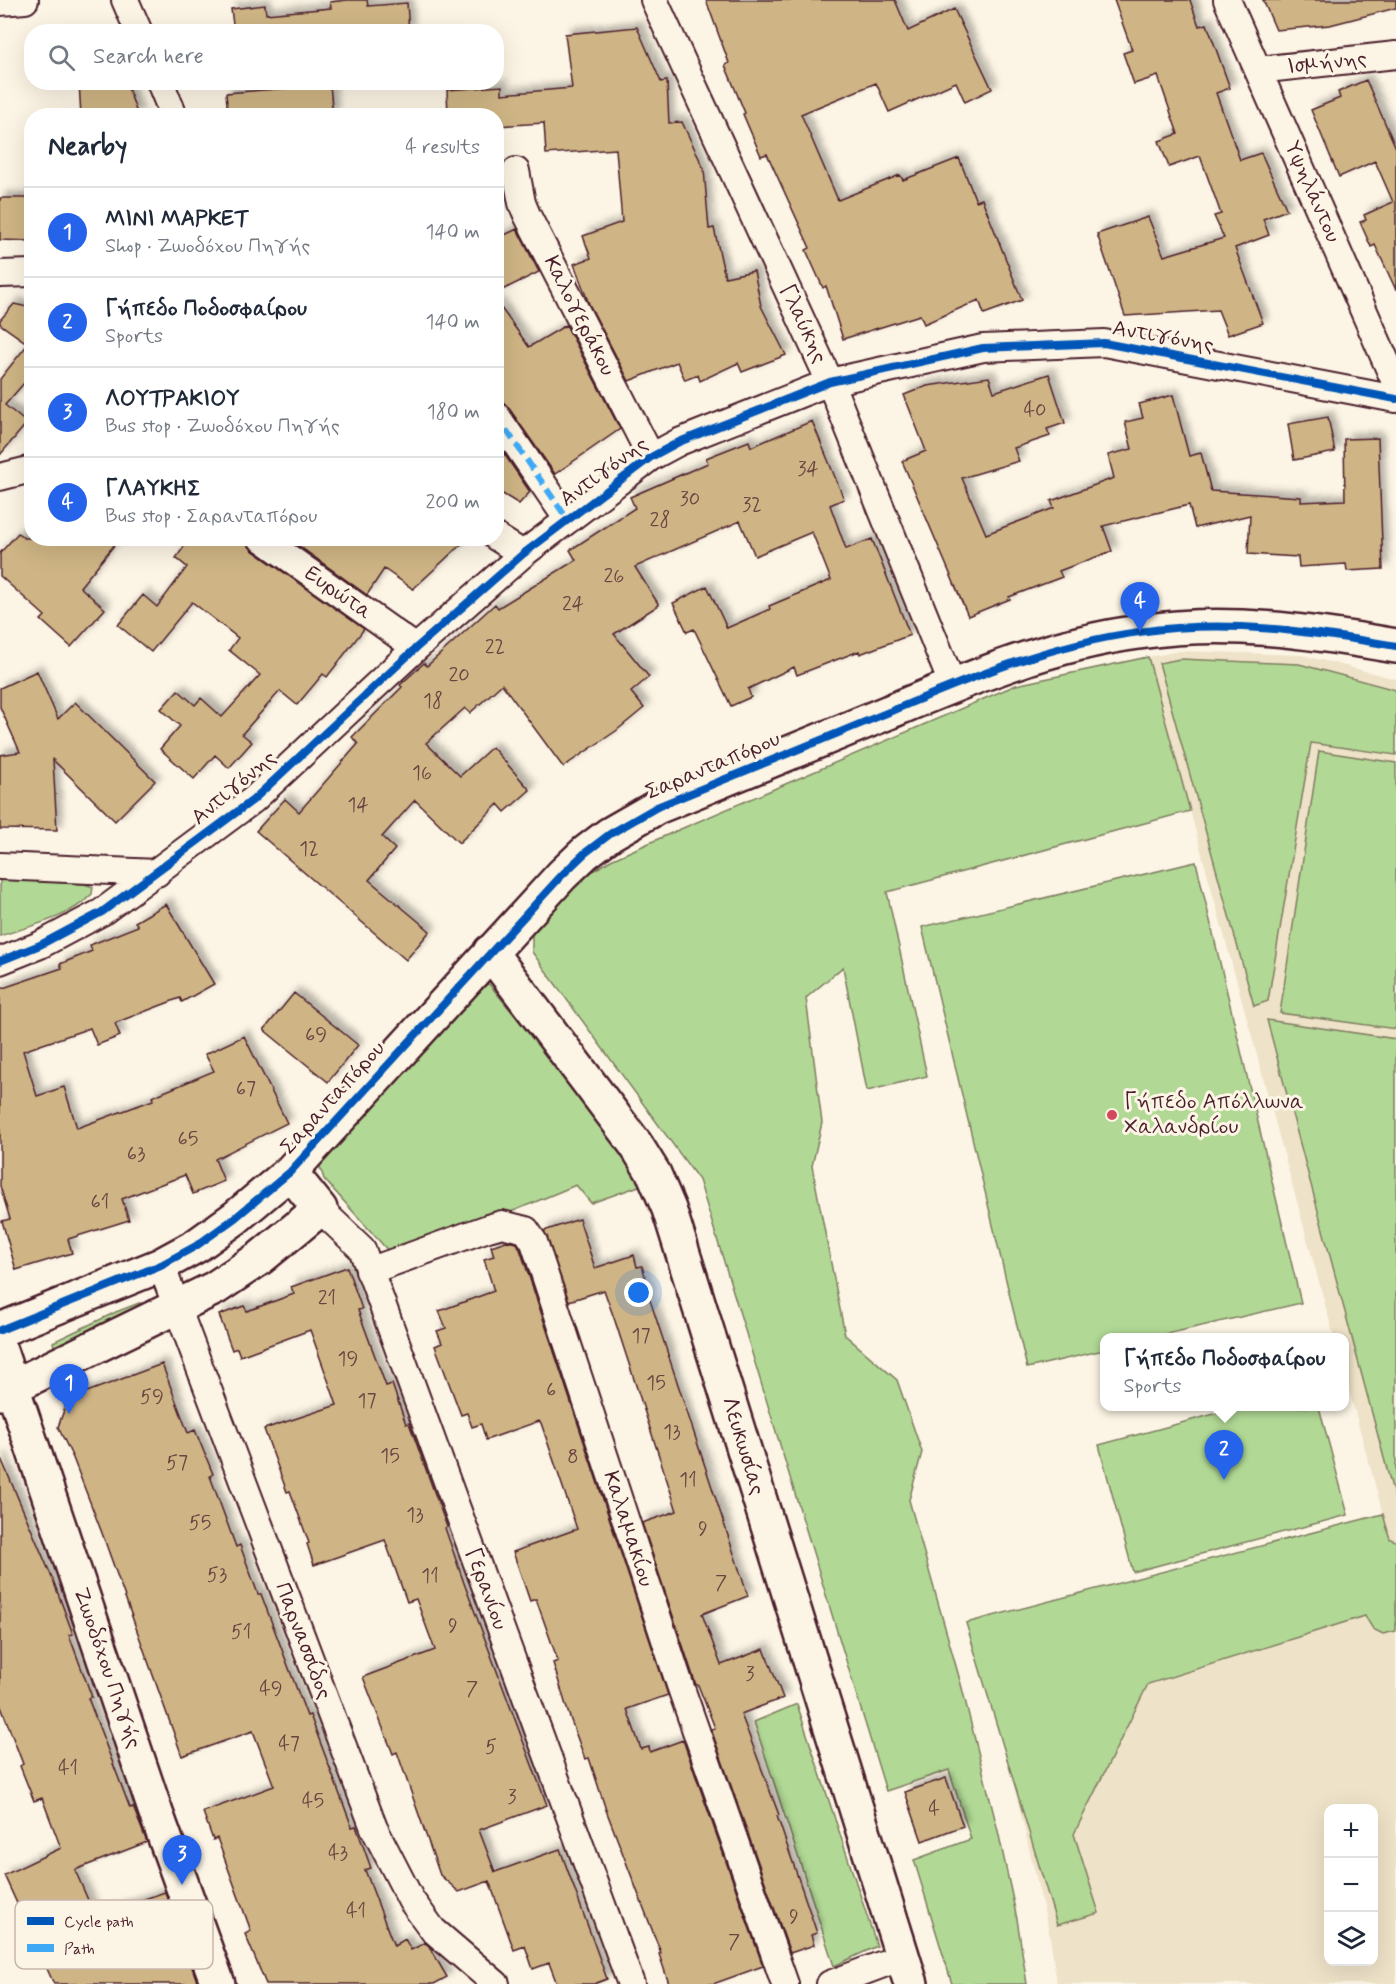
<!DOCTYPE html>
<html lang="en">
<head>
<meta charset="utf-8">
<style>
	body { margin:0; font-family:Mynerve,sans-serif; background:#f2f2f3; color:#1f2937 }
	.controls { position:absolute; right:18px; bottom:18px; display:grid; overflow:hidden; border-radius:12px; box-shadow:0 6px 24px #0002 }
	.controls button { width:54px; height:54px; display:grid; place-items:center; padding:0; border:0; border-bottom:2px solid #e0e1e3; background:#fff; color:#1f2937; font:30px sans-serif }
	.you { position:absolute; left:639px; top:1293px; width:21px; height:21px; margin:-15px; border:4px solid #fff; border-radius:50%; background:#1a73e8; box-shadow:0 0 0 9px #1a73e833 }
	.badge { display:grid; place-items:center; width:39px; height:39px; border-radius:50%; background:#2563eb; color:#fff; font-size:20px; font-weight:700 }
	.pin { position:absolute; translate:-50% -50px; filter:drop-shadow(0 2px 3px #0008) }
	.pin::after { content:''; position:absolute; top:32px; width:21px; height:18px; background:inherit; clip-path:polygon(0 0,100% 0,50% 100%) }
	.popup { position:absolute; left:1100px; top:1333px; width:249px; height:78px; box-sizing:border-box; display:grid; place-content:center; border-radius:12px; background:#fff; filter:drop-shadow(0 2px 4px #0005); font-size:20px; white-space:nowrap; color:#747a83 }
	.popup b { font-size:22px; color:#1f2937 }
	.popup::after { content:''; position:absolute; left:50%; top:100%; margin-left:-12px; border:12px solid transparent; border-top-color:#fff }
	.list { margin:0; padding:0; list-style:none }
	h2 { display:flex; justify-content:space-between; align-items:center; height:78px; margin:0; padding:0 24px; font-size:26px }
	h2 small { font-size:20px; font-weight:400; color:#747a83 }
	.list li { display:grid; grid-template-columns:39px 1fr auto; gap:18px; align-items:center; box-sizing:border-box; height:90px; padding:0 24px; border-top:2px solid #e0e1e3 }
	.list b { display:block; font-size:22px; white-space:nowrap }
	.list p { margin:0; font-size:20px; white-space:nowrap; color:#747a83 }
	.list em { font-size:20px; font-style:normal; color:#747a83 }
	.icon { flex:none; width:33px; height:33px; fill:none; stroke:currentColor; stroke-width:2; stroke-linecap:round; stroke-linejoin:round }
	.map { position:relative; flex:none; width:1396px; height:1984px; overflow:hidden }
	.search { position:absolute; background:#fff; box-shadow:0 6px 24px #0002; left:24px; top:24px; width:480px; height:66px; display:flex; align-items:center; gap:15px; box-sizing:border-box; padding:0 21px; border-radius:24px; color:#747a83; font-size:22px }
	.panel { position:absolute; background:#fff; box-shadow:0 6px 24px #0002; left:24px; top:108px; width:480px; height:438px; border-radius:24px }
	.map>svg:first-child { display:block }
	.built { fill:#eee2c8; fill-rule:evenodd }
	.green { fill:#b1d995; stroke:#7e7c60; stroke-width:1.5 }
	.building { fill:#cfb585; stroke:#4a1f2b; stroke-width:1.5; filter:url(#shadow) }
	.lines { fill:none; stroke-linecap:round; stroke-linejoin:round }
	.street-casing { stroke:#4a1f2b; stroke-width:30 }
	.secondary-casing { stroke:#4a1f2b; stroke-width:38 }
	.street { stroke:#fcf5e5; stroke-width:26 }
	.secondary { stroke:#fcf5e5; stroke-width:33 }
	.quiet { stroke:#3fa9f5; stroke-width:6; stroke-dasharray:12 6; stroke-linecap:butt }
	.cycleway-casing { stroke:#fcf5e5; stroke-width:11 }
	.cycleway { stroke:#0057b8; stroke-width:8 }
	.poi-dot { fill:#d1495b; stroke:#fcf5e5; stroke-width:2 }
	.labels { text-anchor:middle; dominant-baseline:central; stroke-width:6; stroke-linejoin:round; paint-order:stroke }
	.number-label { font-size:20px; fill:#6b4442 }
	.street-label { font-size:22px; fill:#4a1f2b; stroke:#fcf5e5 }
	.poi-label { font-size:22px; fill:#4a1f2b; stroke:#fcf5e5; text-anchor:start }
	.key { fill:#fcf5e5; stroke:#c7b5ad; stroke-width:1.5 }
	.key-label { font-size:16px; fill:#4a1f2b }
</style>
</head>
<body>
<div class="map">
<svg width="1396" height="1984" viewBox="0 0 1396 1984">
	<defs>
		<filter id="shadow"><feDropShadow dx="5.5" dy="-5.5" stdDeviation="3" flood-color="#0004"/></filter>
	</defs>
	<rect width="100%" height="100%" fill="#fcf5e5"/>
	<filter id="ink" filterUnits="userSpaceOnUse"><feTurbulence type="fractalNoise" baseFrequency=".0167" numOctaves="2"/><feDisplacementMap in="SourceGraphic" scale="12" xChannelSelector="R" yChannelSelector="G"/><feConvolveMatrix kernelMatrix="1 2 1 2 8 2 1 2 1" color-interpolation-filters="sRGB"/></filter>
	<g filter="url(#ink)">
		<path class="built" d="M 1180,651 L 1302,655 L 1396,679 L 1396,1984 L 1057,1984 L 1050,1936 L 976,1627 L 1383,1514 L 1344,1372 L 1344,1338 L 1334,1337 L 1148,657 ZM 1328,1808 L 1374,1808 L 1374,1962 L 1328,1962 Z"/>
		<path class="green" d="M 1148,657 L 1190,811 L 887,892 L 927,1076 L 867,1091 L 843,967 L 806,998 L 822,1123 L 812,1166 L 845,1335 L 897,1380 L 922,1452 L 909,1500 L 961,1684 L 998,1831 L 1017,1919 L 1027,1984 L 952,1984 L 914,1860 L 971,1839 L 949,1770 L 886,1791 L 699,1180 L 532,952 L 532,930 L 580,879 L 611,860 L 676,831 L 1016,685 Z
			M 1180,659 L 1299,664 L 1396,690 L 1396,755 L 1311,743 L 1268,1001 L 1254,1006 L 1159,663 Z
			M 1319,751 L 1396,763 L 1396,1029 L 1280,1013 Z
			M 1196,862 L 1301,1303 L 1154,1337 L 1104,1338 L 1104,1350 L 1027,1368 L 922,927 Z
			M 0,879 L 84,884 L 93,887 L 92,894 C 68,919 32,925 0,936 Z
			M 489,984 L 634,1161 L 642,1185 L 591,1203 L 576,1185 L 499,1217 L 392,1255 L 324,1179 L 318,1161 L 470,990 Z
			M 1267,1020 L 1396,1039 L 1396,1503 Z
			M 139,1303 L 158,1304 L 55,1351 L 53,1342 L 116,1312 Z
			M 1244,1406 L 1319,1407 L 1348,1515 L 1133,1572 L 1099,1445 Z
			M 1383,1514 L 1390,1539 L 1396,1541 L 1396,1631 L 1383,1634 L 1373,1629 L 1365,1616 L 1148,1684 L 1074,1834 L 1099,1913 L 1057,1925 L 966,1623 Z
			M 797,1704 L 877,1946 L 834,1966 L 754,1722 Z"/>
		<path class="building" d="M 348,0 L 367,0 L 368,6 L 407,3 L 409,32 L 234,32 L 231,9 L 265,5 L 266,14 L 331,8 L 330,2 Z
			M 706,0 L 895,0 L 908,31 L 954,9 L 992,89 L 965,102 L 956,82 L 889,112 L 876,83 L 801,114 L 838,200 L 900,175 L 903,180 L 959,158 L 976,201 L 982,199 L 1022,300 L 984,314 L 979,300 L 924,324 L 920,315 L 843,339 L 826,286 L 823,288 L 806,250 L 810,248 L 767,154 L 761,156 L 743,114 L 745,113 L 725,65 L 729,63 Z
			M 1114,0 L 1190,0 L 1199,26 L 1207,24 L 1230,88 L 1216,93 L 1240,160 L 1261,153 L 1287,210 L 1263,219 L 1269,235 L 1235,248 L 1263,323 L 1228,335 L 1218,310 L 1125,316 L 1097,234 L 1148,217 L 1164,256 L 1224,238 L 1214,216 L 1221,214 L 1200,156 L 1169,167 L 1159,141 L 1178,134 L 1158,76 L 1134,84 L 1123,53 L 1132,50 Z
			M 1263,0 L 1396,0 L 1396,8 L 1330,25 L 1276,30 Z
			M 637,27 L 661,82 L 667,81 L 669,123 L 682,122 L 704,169 L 709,229 L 714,228 L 725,277 L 754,271 L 761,306 L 786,355 L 742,372 L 738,363 L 700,381 L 698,375 L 685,380 L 677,362 L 629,381 L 589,304 L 574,264 L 591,258 L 583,236 L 622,222 L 616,149 L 546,154 L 544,123 L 496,126 L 496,116 L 448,116 L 447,90 L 502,86 L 502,94 L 572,88 L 565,34 Z
			M 1366,80 L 1396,148 L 1396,290 L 1375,245 L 1371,247 L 1360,222 L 1366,220 L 1364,215 L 1393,202 L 1375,161 L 1339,177 L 1311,110 L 1340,98 L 1338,92 Z
			M 79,82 L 126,82 L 138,116 L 81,116 Z
			M 330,85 L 333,116 L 228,116 L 226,93 Z
			M 0,198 L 32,198 L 32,241 L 0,240 Z
			M 517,229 L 539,272 L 496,293 L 496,239 Z
			M 496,301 L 529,347 L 566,325 L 620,429 L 555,474 L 508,407 L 503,402 L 496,400 Z
			M 14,304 L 32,308 L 32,374 L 5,405 L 27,423 L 0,455 L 0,379 L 28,344 L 0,324 L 0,320 Z
			M 1049,374 L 1065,423 L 1047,429 L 1050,436 L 1014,448 L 1019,461 L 962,478 L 986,534 L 1054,508 L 1051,501 L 1114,478 L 1108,455 L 1132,449 L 1125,422 L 1143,418 L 1139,404 L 1173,395 L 1189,456 L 1201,453 L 1211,491 L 1301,497 L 1301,502 L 1345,500 L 1344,439 L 1378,438 L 1383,569 L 1347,571 L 1346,564 L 1299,567 L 1298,557 L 1248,554 L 1250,515 L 1195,528 L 1189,505 L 1103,526 L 1112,551 L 1059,571 L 1062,577 L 1009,597 L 1010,599 L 968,616 L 902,461 L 926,451 L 904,395 L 927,386 L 989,377 L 994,392 Z
			M 1328,417 L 1335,452 L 1294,460 L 1288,424 Z
			M 812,421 L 844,499 L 830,505 L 846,549 L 872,539 L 910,635 L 860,654 L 859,651 L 797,675 L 794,667 L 748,689 L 751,697 L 731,706 L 694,629 L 687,632 L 673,603 L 707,586 L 727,628 L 770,609 L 769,606 L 831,580 L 812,532 L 755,556 L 740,521 L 635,567 L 659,605 L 614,634 L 649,677 L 631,692 L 644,708 L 616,731 L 563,767 L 502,684 L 470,713 L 465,708 L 426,743 L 460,776 L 492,747 L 530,790 L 505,812 L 498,804 L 459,843 L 415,800 L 382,837 L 395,849 L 369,880 L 430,931 L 406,960 L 256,831 L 285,799 L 299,812 L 358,744 L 352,737 L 402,687 L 400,685 L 424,663 L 427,666 L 495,604 L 498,608 L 576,560 L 570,550 L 635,508 L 630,497 L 708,463 L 706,458 L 749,441 L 751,447 Z
			M 496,442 L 530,492 L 519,504 L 496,490 Z
			M 18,533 L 24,538 L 120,538 L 80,587 L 105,609 L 71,647 L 41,620 L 45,616 L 0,576 L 0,553 Z
			M 190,538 L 246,538 L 248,545 L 252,550 L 364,629 L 327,677 L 323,674 L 297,705 L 280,691 L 242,734 L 252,742 L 229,768 L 215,755 L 194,779 L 160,749 L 180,726 L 161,709 L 178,690 L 195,705 L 201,698 L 222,717 L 260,675 L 229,650 L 238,638 L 192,602 L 151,652 L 118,625 L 143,595 L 157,607 L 187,567 L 176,558 Z
			M 288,538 L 468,538 L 413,589 L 384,569 L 367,595 Z
			M 37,671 L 58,719 L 75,702 L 155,781 L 115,821 L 53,760 L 57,830 L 0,829 L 0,755 L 20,752 L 0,707 L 0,688 Z
			M 166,904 L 214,984 L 182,1002 L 180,998 L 115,1023 L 120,1036 L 97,1045 L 90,1028 L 23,1051 L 37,1096 L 64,1087 L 77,1128 L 153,1100 L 152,1097 L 214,1071 L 205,1054 L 244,1036 L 287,1123 L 215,1159 L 224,1181 L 193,1194 L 185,1175 L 122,1199 L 129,1220 L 68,1239 L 72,1253 L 16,1270 L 2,1221 L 10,1219 L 0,1186 L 0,989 L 62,968 L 60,964 L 92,951 L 90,945 L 138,926 L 135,922 Z
			M 294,993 L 358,1045 L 328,1082 L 264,1030 Z
			M 579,1219 L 595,1268 L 634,1255 L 637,1267 L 642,1266 L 651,1296 L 649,1297 L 748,1596 L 702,1614 L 721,1665 L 764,1649 L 783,1698 L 741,1714 L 779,1815 L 777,1816 L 817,1933 L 811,1935 L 814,1945 L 790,1953 L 711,1729 L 715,1728 L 698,1685 L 696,1685 L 642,1523 L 677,1511 L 615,1321 L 604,1290 L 569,1301 L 544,1231 Z
			M 506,1241 L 517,1243 L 520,1249 L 668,1695 L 627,1709 L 641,1749 L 649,1747 L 650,1752 L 683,1740 L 763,1966 L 713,1984 L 669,1984 L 659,1954 L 661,1953 L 606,1810 L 589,1758 L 585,1759 L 568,1712 L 553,1663 L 558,1661 L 536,1599 L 530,1601 L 513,1552 L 577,1529 L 541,1423 L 539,1421 L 486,1440 L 481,1424 L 472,1427 L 467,1413 L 461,1415 L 435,1346 L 442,1343 L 437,1331 L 446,1328 L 439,1311 L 494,1291 L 484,1259 L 494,1256 L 491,1246 Z
			M 347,1267 L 362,1309 L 358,1310 L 386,1386 L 392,1384 L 406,1424 L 409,1423 L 447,1527 L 445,1528 L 464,1583 L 547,1805 L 479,1830 L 495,1872 L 560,1849 L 607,1979 L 594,1984 L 557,1984 L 549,1963 L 533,1969 L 525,1946 L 514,1950 L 489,1881 L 459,1892 L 440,1875 L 397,1752 L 393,1754 L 363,1677 L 435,1650 L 416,1599 L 407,1602 L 385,1540 L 314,1565 L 307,1544 L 309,1543 L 290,1491 L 287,1492 L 264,1429 L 337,1405 L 310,1330 L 240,1356 L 237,1348 L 232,1350 L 219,1315 L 244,1306 L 247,1311 L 294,1294 L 291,1287 Z
			M 162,1364 L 188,1433 L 195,1430 L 213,1474 L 210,1476 L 236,1547 L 240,1545 L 258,1594 L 261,1594 L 307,1716 L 310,1715 L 352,1827 L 356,1826 L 371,1868 L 365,1870 L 394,1946 L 405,1939 L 411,1950 L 425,1943 L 429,1946 L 447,1977 L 434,1984 L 266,1984 L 245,1934 L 251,1931 L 217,1838 L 213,1840 L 203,1812 L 274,1786 L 253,1731 L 182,1756 L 102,1533 L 73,1458 L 58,1427 L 68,1399 Z
			M 0,1456 L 53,1580 L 73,1634 L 69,1635 L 92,1697 L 88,1698 L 130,1808 L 133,1807 L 147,1842 L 75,1870 L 95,1916 L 165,1892 L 198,1984 L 54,1984 L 4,1875 L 61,1848 L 42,1798 L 34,1801 L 20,1766 L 23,1764 L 0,1704 Z
			M 946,1778 L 963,1826 L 922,1841 L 905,1792 Z"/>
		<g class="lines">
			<g class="street-casing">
				<path id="street" d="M 125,0 L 139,32
					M 654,0 L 830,382 L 953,686
					M 1227,0 L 1396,384
					M 0,2 L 25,0
					M 1258,70 L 1396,55
					M 160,82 L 174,116
					M 516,171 L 522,203 L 527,215 L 651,457
					M 0,274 L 32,273
					M 496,415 L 568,520
					M 0,477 L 32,469
					M 496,537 L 523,554
					M 261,538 L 416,648
					M 0,866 L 157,873
					M 0,961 L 40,945 L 102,912 L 253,800 L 416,648 L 523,554 L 651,457 L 679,442 L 830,382 L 983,348 L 1104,343 L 1396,399
					M 320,1209 L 362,1249 L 631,1984
					M 161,1265 L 374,1828 L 411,1900 L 433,1930 L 496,1984
					M 369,1271 L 488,1228 L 502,1224 L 526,1230 L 534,1242 L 682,1691 L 785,1984
					M 830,1984 L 902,1957"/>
			</g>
			<g class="secondary-casing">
				<path id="secondary" d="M 490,952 L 636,1145 L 654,1174 L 669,1209 L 911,1984
					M 0,1330 L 161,1265 L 196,1246 L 235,1218 L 290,1172 L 562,875 L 585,853 L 610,834 L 657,807 C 735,775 812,744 889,712 C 970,678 1050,644 1139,632 C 1227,619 1309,631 1396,646
					M 0,1351 L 156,1813 L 218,1984
					M 0,1393 L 215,1288 L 260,1258 L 320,1209 L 290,1172"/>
			</g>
			<use href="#street" class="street"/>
			<use href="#secondary" class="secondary"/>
			<path class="quiet" d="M 496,415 L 568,520"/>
			<g class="cycleway-casing">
				<path id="cycleway" d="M 0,961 L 40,945 L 102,912 L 253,800 L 416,648 L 523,554 L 651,457 L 679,442 L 830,382 L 983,348 L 1104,343 L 1396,399
					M 0,1330 L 161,1265 L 196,1246 L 235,1218 L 290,1172 L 562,875 L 585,853 L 610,834 L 657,807 C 735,775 812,744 889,712 C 970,678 1050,644 1139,632 C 1227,619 1309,631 1396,646"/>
			</g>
			<use href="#cycleway" class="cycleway"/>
		</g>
	</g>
	<circle class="poi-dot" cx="1112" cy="1115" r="6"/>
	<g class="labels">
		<g class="number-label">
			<text x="1035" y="410">40</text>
			<text x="808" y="469">34</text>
			<text x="690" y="499">30</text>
			<text x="752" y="505">32</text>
			<text x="660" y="520">28</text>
			<text x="614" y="576">26</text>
			<text x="573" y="604">24</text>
			<text x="495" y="647">22</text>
			<text x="459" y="675">20</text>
			<text x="433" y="701">18</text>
			<text x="422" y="773">16</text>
			<text x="358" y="805">14</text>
			<text x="309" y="849">12</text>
			<text x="316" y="1035">69</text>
			<text x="246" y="1089">67</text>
			<text x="188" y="1139">65</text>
			<text x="136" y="1154">63</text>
			<text x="100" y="1202">61</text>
			<text x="327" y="1298">21</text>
			<text x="641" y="1336">17</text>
			<text x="348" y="1359">19</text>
			<text x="656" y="1383">15</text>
			<text x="551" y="1390">6</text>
			<text x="152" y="1397">59</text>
			<text x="367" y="1401">17</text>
			<text x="672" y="1432">13</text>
			<text x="390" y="1456">15</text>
			<text x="573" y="1457">8</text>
			<text x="177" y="1463">57</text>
			<text x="688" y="1480">11</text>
			<text x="415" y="1515">13</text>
			<text x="200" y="1523">55</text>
			<text x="703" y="1529">9</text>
			<text x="217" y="1575">53</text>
			<text x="430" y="1576">11</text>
			<text x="721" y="1583">7</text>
			<text x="453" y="1626">9</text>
			<text x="241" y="1632">51</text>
			<text x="750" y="1674">3</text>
			<text x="271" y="1689">49</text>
			<text x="472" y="1689">7</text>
			<text x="289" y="1744">47</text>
			<text x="491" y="1747">5</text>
			<text x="68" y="1768">41</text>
			<text x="512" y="1797">3</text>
			<text x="313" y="1801">45</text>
			<text x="934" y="1809">4</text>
			<text x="338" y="1853">43</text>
			<text x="356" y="1911">41</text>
			<text x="794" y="1917">9</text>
			<text x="734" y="1942">7</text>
		</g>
		<g class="street-label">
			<text transform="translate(1327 63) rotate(-6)">Ισμήνης</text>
			<text transform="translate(1312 192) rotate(66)">Υψηλάντου</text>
			<text transform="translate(579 316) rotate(63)">Καλογεράκου</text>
			<text transform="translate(803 324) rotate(65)">Γλαύκης</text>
			<text transform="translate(1163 337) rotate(10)">Αντιγόνης</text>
			<text transform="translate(604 472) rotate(-36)">Αντιγόνης</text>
			<text transform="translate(338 593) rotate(35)">Ευρώτα</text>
			<text transform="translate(713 766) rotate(-23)">Σαρανταπόρου</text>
			<text transform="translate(234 788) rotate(-40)">Αντιγόνης</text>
			<text transform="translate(333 1098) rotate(-48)">Σαρανταπόρου</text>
			<text transform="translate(743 1446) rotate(73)">Λευκωσίας</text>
			<text transform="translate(628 1529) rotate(72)">Καλαμακίου</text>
			<text transform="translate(486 1589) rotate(70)">Γερανίου</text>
			<text transform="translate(303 1641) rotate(69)">Παρνασσίδος</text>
			<text transform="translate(107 1668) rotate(71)">Ζωοδόχου Πηγής</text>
		</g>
		<g class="poi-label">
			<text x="1124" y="1102">Γήπεδο Απόλλωνα<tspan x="1124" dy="25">Χαλανδρίου</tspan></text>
		</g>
	</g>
	<rect x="15" y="1900" width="198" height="69" rx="9" class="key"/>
	<rect x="27" y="1917" width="27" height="8" fill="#0057b8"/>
	<rect x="27" y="1944" width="27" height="8" fill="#3fa9f5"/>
	<g class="key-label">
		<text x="64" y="1927">Cycle path</text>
		<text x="64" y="1954">Path</text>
	</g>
</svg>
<div class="controls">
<button>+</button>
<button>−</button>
<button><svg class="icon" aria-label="layers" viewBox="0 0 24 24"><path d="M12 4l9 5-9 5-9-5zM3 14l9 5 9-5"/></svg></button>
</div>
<div class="you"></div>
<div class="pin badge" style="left:69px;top:1414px">1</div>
<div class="pin badge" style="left:1224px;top:1480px">2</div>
<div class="popup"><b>Γήπεδο Ποδοσφαίρου</b>Sports</div>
<div class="pin badge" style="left:182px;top:1885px">3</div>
<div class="pin badge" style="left:1140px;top:632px">4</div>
<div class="search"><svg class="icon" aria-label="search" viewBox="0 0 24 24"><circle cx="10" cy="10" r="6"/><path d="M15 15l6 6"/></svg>Search here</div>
<section class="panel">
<h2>Nearby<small>4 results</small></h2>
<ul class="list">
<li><span class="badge">1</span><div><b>ΜΙΝΙ ΜΑΡΚΕΤ</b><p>Shop · Ζωοδόχου Πηγής</p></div><em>140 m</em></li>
<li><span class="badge">2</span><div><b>Γήπεδο Ποδοσφαίρου</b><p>Sports</p></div><em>140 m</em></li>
<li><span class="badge">3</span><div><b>ΛΟΥΤΡΑΚΙΟΥ</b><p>Bus stop · Ζωοδόχου Πηγής</p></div><em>180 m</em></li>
<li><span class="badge">4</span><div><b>ΓΛΑΥΚΗΣ</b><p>Bus stop · Σαρανταπόρου</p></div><em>200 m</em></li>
</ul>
</section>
</div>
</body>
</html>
